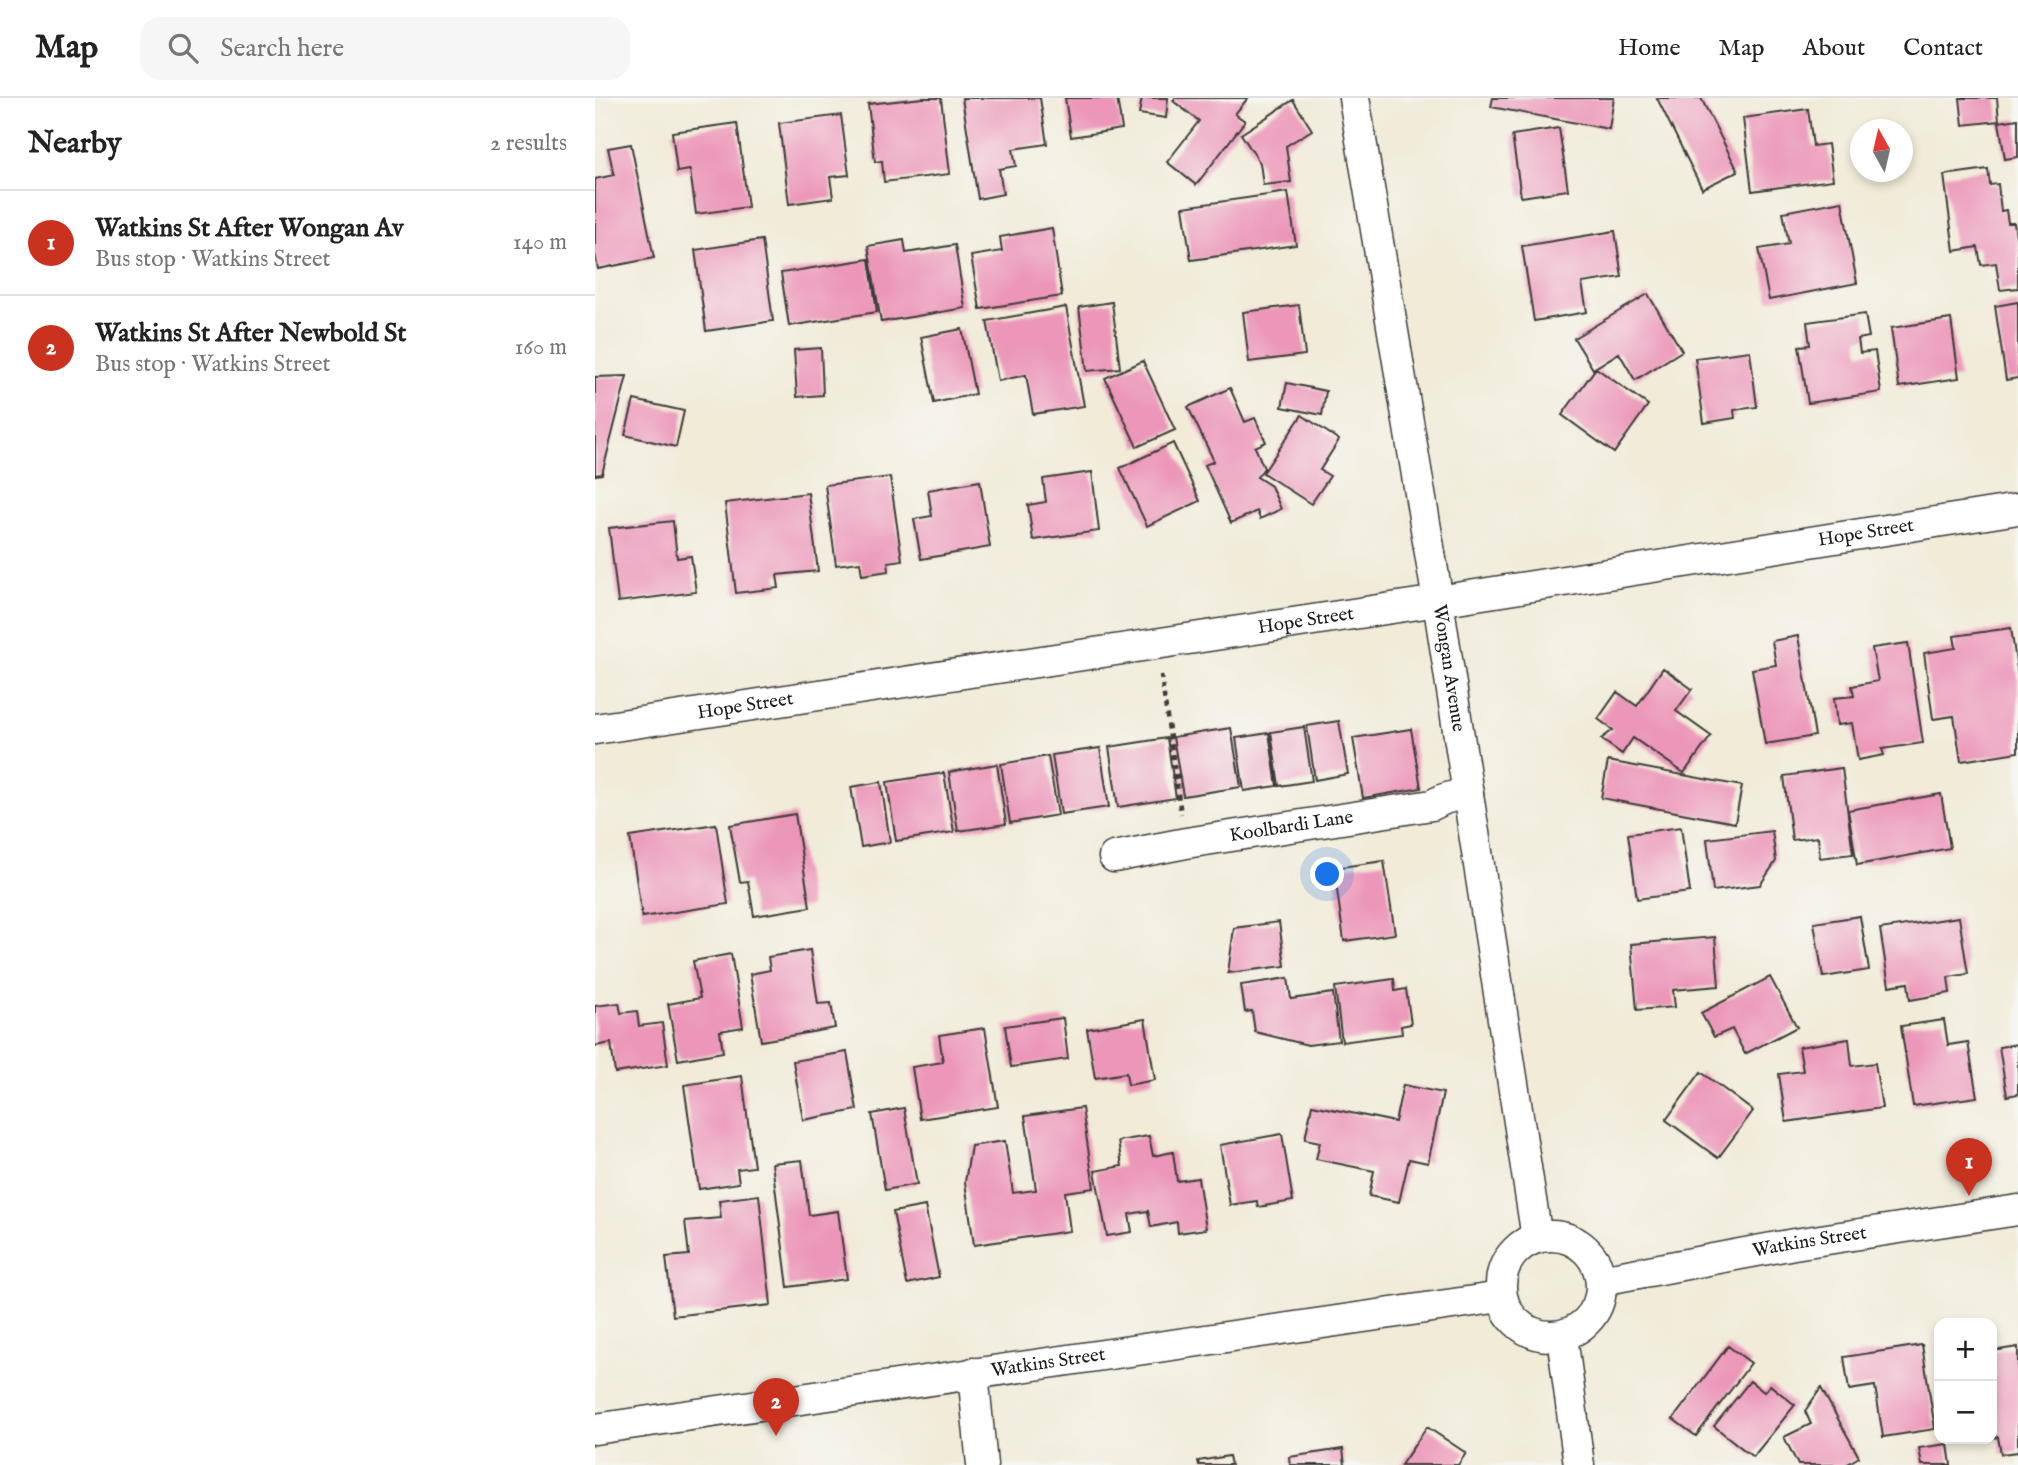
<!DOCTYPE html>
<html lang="en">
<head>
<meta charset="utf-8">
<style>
	body { margin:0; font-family:"IM FELL English",serif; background:#f6f6f6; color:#222 }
	.controls { position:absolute; right:21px; bottom:21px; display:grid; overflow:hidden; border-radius:14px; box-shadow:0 4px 10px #0003 }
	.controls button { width:63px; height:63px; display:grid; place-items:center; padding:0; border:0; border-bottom:2px solid #e0e0e0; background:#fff; color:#222; font:35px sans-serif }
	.compass { position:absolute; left:1255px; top:21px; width:63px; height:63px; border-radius:50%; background:#fff; box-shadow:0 4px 10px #0003; rotate:352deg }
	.you { position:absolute; left:733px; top:777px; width:24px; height:24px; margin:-18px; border:5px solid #fff; border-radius:50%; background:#1a73e8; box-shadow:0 0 0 10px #1a73e833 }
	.badge { display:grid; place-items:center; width:46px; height:46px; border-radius:50%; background:#c8321e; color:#fff; font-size:23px; font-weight:700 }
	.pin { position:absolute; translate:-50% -58px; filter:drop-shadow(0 2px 4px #0008) }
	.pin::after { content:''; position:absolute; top:37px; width:24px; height:21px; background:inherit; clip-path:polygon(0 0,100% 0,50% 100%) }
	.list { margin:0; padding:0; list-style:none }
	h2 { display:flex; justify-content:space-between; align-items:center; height:91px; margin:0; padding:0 28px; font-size:30px }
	h2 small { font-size:23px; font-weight:400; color:#767676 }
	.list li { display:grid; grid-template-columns:46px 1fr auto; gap:21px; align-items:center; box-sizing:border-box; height:105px; padding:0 28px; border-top:2px solid #e0e0e0 }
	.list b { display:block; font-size:26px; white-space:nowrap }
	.list p { margin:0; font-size:23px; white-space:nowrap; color:#767676 }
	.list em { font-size:23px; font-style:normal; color:#767676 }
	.icon { flex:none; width:38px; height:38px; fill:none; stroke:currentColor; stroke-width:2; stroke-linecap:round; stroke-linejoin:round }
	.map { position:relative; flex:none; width:1423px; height:1367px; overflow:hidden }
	header { display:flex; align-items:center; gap:42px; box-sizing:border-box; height:98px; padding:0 35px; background:#fff; border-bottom:2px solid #e0e0e0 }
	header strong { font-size:33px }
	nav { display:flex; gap:38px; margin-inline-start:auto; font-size:24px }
	.search { width:490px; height:63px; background:#f6f6f6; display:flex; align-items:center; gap:18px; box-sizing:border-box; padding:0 24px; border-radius:21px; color:#767676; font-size:26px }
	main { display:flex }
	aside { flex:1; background:#fff }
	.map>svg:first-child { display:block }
	.building { fill:#ec97b9 }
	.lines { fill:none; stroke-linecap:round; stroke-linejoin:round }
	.street-casing { stroke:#3c3b38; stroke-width:33 }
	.path { stroke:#3c3b38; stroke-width:4.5; stroke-dasharray:5 5; stroke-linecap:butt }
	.street { stroke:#fff; stroke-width:30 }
	.path-bridge { stroke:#3c3b38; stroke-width:4.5; stroke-dasharray:5 5; stroke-linecap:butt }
	.labels { text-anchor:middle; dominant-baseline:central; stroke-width:7; stroke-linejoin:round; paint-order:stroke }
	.street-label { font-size:19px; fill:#1c1c1c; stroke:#f6f6f2 }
</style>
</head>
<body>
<header>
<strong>Map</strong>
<div class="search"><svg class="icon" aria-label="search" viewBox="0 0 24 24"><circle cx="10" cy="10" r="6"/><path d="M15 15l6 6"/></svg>Search here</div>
<nav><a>Home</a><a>Map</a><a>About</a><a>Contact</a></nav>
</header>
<main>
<aside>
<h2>Nearby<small>2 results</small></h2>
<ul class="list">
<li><span class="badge">1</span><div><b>Watkins St After Wongan Av</b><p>Bus stop · Watkins Street</p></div><em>140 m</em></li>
<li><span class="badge">2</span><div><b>Watkins St After Newbold St</b><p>Bus stop · Watkins Street</p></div><em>160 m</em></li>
</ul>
</aside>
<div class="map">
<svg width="1423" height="1367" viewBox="0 0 1423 1367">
	<rect width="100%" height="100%" fill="#f6f6f2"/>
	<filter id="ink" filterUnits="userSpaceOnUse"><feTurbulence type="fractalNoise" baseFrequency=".0143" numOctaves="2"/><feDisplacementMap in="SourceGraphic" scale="14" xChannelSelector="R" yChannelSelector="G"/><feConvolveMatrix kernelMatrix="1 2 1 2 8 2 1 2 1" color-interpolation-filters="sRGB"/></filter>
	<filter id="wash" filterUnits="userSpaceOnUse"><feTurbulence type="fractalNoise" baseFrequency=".00686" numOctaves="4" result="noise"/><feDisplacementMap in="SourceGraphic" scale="28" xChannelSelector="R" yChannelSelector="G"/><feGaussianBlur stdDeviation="1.57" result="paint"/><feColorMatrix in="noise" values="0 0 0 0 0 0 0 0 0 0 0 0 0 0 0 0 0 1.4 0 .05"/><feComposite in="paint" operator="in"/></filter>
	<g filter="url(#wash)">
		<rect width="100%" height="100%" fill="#f1ebd8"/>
		<g id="blocks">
			<path class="building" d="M 328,0 L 346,0 L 355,76 L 289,84 L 287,63 L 280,64 L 273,6 Z
				M 367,0 L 445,0 L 452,46 L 418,51 L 421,68 L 404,71 L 408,96 L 383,101 Z
				M 470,0 L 522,0 L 527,31 L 476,39 Z
				M 547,0 L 573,0 L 571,20 L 544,16 Z
				M 580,0 L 653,0 L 640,16 L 650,23 L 601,87 L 572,64 L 604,23 L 578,3 Z
				M 898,0 L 1019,0 L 1014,31 L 896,9 Z
				M 1062,0 L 1106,0 L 1143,73 L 1107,91 Z
				M 1365,0 L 1402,0 L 1404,23 L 1368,27 Z
				M 698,2 L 717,32 L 691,48 L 696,84 L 668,87 L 665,65 L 646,36 Z
				M 1213,11 L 1218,48 L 1233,46 L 1238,82 L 1157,93 L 1148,20 Z
				M 246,17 L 254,77 L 235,79 L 238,100 L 194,106 L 184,25 Z
				M 1423,21 L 1423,59 L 1410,61 L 1404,24 Z
				M 142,25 L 153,109 L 101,116 L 95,72 L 82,74 L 77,34 Z
				M 964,30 L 973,92 L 926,99 L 917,37 Z
				M 36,46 L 59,160 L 3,171 L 0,156 L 0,81 L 19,77 L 13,50 Z
				M 1393,71 L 1395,87 L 1403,86 L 1406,113 L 1411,112 L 1413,125 L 1419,125 L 1423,150 L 1423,190 L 1405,192 L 1401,165 L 1386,167 L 1383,149 L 1359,153 L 1349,77 Z
				M 693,94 L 701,147 L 596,162 L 588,109 Z
				M 1247,103 L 1262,185 L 1174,202 L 1164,151 L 1194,146 L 1188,114 Z
				M 457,130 L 467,198 L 385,211 L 376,158 L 407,153 L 405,139 Z
				M 1020,133 L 1027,179 L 987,185 L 992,214 L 939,223 L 927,148 Z
				M 167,142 L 178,223 L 111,233 L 100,152 Z
				M 309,142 L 311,155 L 360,147 L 370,210 L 286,224 L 273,148 Z
				M 274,161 L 282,214 L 194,228 L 186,175 Z
				M 1053,196 L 1087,253 L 1040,282 L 1024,255 L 998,271 L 979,240 Z
				M 517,204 L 525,270 L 492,273 L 484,209 Z
				M 1423,204 L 1423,280 L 1411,282 L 1400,208 Z
				M 704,207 L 710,257 L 654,264 L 648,214 Z
				M 471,209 L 489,308 L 438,316 L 431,277 L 403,283 L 392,223 Z
				M 1270,216 L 1274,239 L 1263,241 L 1265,255 L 1280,253 L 1286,294 L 1213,305 L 1204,248 L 1215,247 L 1212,224 Z
				M 1356,221 L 1364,280 L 1304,289 L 1296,230 Z
				M 367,231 L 380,296 L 339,305 L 326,239 Z
				M 226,250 L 228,297 L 202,299 L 199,252 Z
				M 1155,253 L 1162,309 L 1139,312 L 1140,320 L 1109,325 L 1100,260 Z
				M 548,263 L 580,332 L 542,349 L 510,280 Z
				M 1001,270 L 1053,307 L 1019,355 L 967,317 Z
				M 32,278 L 7,376 L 0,377 L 0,279 Z
				M 692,285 L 731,293 L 727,317 L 687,309 Z
				M 635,290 L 650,324 L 660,320 L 671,344 L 660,349 L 669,370 L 662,379 L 676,388 L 686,411 L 665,421 L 662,413 L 636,425 L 610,367 L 619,363 L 593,309 Z
				M 39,302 L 89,313 L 81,349 L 30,337 Z
				M 707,317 L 744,342 L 725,372 L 735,378 L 716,406 L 668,375 Z
				M 578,345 L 605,403 L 552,428 L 525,370 Z
				M 497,374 L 504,433 L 438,442 L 433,407 L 451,404 L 448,381 Z
				M 295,379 L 307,462 L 293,464 L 294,473 L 267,477 L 265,464 L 241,467 L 230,387 Z
				M 385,383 L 395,449 L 326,461 L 319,421 L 337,418 L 333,392 Z
				M 213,395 L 223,473 L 182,477 L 184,490 L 141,495 L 130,405 Z
				M 78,423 L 82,460 L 96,458 L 101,494 L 23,504 L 14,430 Z
				M 1416,530 L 1423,577 L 1423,654 L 1366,663 L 1359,618 L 1338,621 L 1329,555 L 1361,550 L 1359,538 Z
				M 1203,538 L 1220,638 L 1170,646 L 1157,571 L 1181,567 L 1177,543 Z
				M 1313,545 L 1328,645 L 1287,651 L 1289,657 L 1263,662 L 1257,625 L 1242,627 L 1239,600 L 1259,598 L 1257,588 L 1283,583 L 1277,550 Z
				M 1068,570 L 1097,591 L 1081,613 L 1116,638 L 1089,675 L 1038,640 L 1027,656 L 1006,641 L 1018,632 L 1003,621 L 1022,594 L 1042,608 Z
				M 744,623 L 753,676 L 720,682 L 712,628 Z
				M 709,629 L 717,683 L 684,688 L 676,634 Z
				M 636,630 L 646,689 L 588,698 L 578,639 Z
				M 816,631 L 826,690 L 768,700 L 758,640 Z
				M 674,635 L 682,688 L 649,693 L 641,640 Z
				M 572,640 L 581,700 L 523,709 L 514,649 Z
				M 505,650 L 514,709 L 466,716 L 457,657 Z
				M 453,658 L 463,717 L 415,725 L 406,666 Z
				M 1013,663 L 1147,688 L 1140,725 L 1006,700 Z
				M 402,666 L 411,726 L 363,733 L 354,674 Z
				M 1247,670 L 1258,756 L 1225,760 L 1223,739 L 1197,742 L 1189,678 Z
				M 349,675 L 359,734 L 301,743 L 292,684 Z
				M 286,684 L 295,744 L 266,749 L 256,689 Z
				M 1346,696 L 1355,750 L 1262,767 L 1253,712 Z
				M 200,716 L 215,809 L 159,818 L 153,783 L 145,784 L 135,727 Z
				M 121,726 L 133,806 L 47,819 L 35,739 Z
				M 1086,729 L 1095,794 L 1042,801 L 1033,736 Z
				M 1177,733 L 1181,763 L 1165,787 L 1118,793 L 1112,741 Z
				M 789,763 L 800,836 L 749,843 L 739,770 Z
				M 1265,818 L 1274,872 L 1228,879 L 1219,825 Z
				M 1364,819 L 1373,876 L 1353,879 L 1355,895 L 1315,902 L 1313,885 L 1294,888 L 1285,831 Z
				M 684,824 L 690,868 L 633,875 L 639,830 Z
				M 1120,839 L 1124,888 L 1078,892 L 1080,909 L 1042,912 L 1036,846 Z
				M 215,852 L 223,906 L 236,905 L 240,930 L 166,943 L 155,876 L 175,872 L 173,859 Z
				M 136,856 L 148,929 L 125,933 L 128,954 L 83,962 L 73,906 L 105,900 L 98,863 Z
				M 1175,879 L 1202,929 L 1150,956 L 1137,931 L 1119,939 L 1106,915 Z
				M 693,880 L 696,901 L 738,895 L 744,943 L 713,947 L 660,934 L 657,913 L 650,914 L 646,887 Z
				M 799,881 L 800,893 L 811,891 L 816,926 L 806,928 L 807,936 L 747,944 L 740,889 Z
				M 24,905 L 26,915 L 42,913 L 44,928 L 67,925 L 73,967 L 20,975 L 16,945 L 0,948 L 0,908 Z
				M 468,920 L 473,961 L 416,969 L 410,928 Z
				M 550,921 L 560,982 L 533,987 L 531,975 L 500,980 L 492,931 Z
				M 1349,922 L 1353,947 L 1373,944 L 1382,999 L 1318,1008 L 1306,928 Z
				M 390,930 L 403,1009 L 325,1021 L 317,969 L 348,964 L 344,937 Z
				M 1254,941 L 1257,968 L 1280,965 L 1287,1010 L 1191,1024 L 1184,976 L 1208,973 L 1204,949 Z
				M 1423,946 L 1423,996 L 1412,998 L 1404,949 Z
				M 252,954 L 262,1012 L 208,1022 L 198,963 Z
				M 1106,974 L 1158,1013 L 1123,1060 L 1071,1022 Z
				M 147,978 L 159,1069 L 142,1071 L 144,1085 L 104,1091 L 89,987 Z
				M 808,987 L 848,995 L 833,1065 L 814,1061 L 804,1104 L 774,1098 L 779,1073 L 721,1061 L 725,1044 L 710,1041 L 717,1007 L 800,1024 Z
				M 309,1010 L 322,1086 L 290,1092 L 277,1016 Z
				M 487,1010 L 499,1090 L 470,1094 L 475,1133 L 379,1147 L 370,1084 L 376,1048 L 410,1043 L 418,1095 L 441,1092 L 430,1018 Z
				M 687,1036 L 698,1103 L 663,1109 L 662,1103 L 635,1107 L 625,1047 Z
				M 554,1038 L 558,1058 L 578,1054 L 582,1083 L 603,1080 L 611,1131 L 583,1135 L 582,1124 L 556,1129 L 553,1113 L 534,1116 L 537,1134 L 512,1138 L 500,1073 L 527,1068 L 523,1043 Z
				M 207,1062 L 214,1117 L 243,1113 L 252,1181 L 193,1189 L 177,1065 Z
				M 164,1097 L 176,1207 L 78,1218 L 71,1159 L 94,1157 L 90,1123 L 126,1120 L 124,1102 Z
				M 330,1108 L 344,1179 L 312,1186 L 298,1114 Z
				M 1327,1247 L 1340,1331 L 1288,1339 L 1280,1288 L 1254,1292 L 1249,1259 Z
				M 1133,1248 L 1156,1265 L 1101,1338 L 1078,1321 Z
				M 1423,1249 L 1423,1354 L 1406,1356 L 1403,1339 L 1397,1340 L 1397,1253 Z
				M 1155,1283 L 1169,1294 L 1175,1287 L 1200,1307 L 1158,1359 L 1119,1328 Z
				M 1226,1290 L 1264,1359 L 1251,1367 L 1203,1367 L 1189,1339 L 1216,1326 L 1210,1313 Z
				M 832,1329 L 871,1355 L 863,1367 L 806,1367 Z
				M 1353,1346 L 1356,1367 L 1327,1367 L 1324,1350 Z
				M 748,1351 L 750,1367 L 695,1367 L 694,1359 Z
				M 634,1358 L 636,1367 L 604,1367 L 603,1363 Z"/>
		</g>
	</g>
	<g filter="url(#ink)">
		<use href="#blocks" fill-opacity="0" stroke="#3c3b38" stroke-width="2"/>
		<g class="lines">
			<g class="street-casing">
				<g id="street">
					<path id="s1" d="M 759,0 L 843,503 L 942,1140"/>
					<path id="s2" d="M 0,631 L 843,503 L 1423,411"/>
					<path id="s3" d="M 519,759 L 591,745 L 837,707 L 849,701 L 873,694"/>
					<circle cx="956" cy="1188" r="50"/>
					<path id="s4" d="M 1006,1182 L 1199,1146 L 1423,1112"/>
					<path d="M 967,1238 L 984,1367"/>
					<path d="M 378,1275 L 387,1367"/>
					<path id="s5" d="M 0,1331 L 906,1199"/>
				</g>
			</g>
			<path class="path" d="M 566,577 L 586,716"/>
			<use href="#street" class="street"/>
			<path class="path-bridge" d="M 582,676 L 584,680
				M 578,681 L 579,676"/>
		</g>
	</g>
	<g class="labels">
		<g class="street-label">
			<text stroke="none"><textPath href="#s2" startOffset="1286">Hope Street</textPath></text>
			<text stroke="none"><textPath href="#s2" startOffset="719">Hope Street</textPath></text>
			<text stroke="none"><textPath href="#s1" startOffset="578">Wongan Avenue</textPath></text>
			<text stroke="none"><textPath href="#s2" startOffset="152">Hope Street</textPath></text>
			<text stroke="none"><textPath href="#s3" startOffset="180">Koolbardi Lane</textPath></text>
			<text stroke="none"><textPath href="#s4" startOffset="212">Watkins Street</textPath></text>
			<text stroke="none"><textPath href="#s5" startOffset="458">Watkins Street</textPath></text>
		</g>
	</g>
</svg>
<div class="controls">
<button>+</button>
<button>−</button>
</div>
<svg class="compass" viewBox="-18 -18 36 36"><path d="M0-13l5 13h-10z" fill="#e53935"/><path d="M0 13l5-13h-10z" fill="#767676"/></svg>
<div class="you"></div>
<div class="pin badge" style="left:1374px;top:1098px">1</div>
<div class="pin badge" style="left:181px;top:1338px">2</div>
</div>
</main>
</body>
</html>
